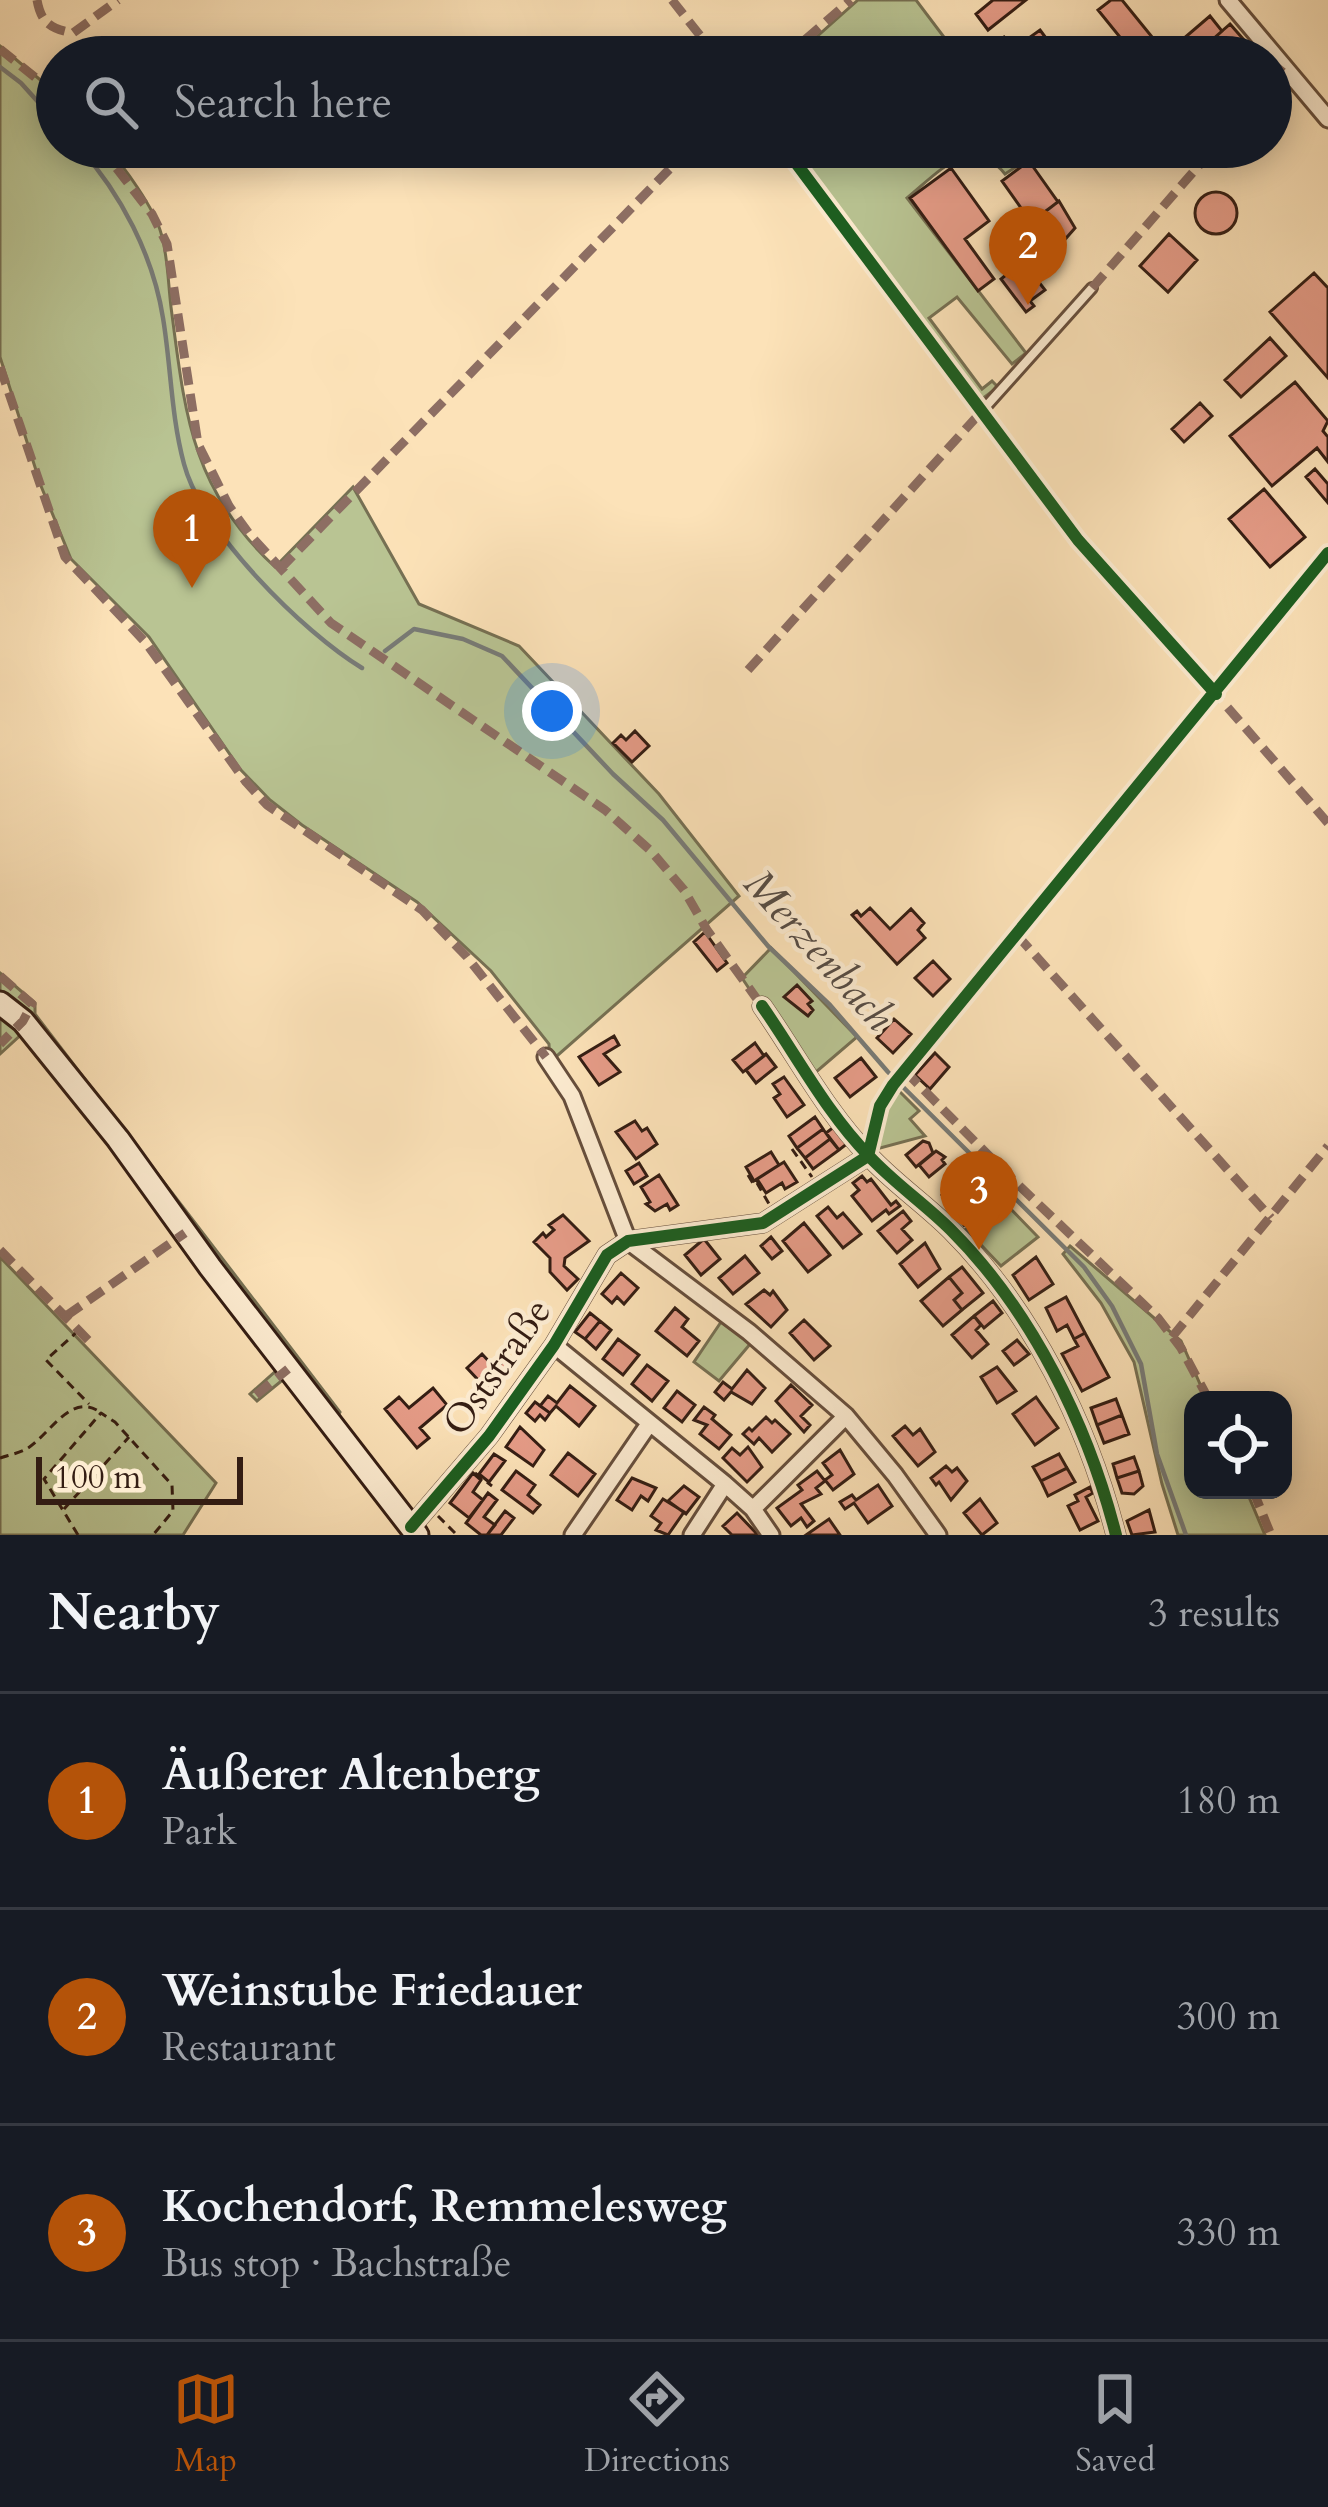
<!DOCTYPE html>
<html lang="en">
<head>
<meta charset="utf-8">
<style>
	body { margin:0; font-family:Cardo,serif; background:#20242c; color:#f1f3f6 }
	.controls { position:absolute; right:36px; bottom:36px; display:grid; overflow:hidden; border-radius:24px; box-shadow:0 6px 30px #0003 }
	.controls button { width:108px; height:108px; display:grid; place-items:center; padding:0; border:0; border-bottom:3px solid #363941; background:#171b24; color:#f1f3f6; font:60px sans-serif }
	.scale { position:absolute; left:36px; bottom:30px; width:207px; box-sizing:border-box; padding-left:12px; border:6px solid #341d13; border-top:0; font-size:33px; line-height:42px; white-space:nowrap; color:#341d13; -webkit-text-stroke:9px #fdecd1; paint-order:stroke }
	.you { position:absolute; left:552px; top:711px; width:42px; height:42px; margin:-30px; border:9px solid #fff; border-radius:50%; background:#1a73e8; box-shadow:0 0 0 18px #1a73e833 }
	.badge { display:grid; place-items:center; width:78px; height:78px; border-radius:50%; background:#b45309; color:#fff; font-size:39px; font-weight:700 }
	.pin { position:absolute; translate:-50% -99px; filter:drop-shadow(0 3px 6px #0008) }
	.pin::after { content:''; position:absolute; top:63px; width:42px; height:36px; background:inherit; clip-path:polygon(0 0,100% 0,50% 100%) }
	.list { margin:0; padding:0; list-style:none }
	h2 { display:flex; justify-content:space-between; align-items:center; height:156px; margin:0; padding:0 48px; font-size:51px }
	h2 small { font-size:39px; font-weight:400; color:#9ea1a6 }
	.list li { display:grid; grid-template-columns:78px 1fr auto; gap:36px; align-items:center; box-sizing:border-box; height:216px; padding:0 48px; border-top:3px solid #363941 }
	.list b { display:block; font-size:45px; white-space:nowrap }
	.list p { margin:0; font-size:39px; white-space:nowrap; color:#9ea1a6 }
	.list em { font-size:39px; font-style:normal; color:#9ea1a6 }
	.icon { flex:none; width:66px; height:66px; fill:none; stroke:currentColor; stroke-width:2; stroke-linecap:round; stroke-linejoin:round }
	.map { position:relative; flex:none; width:1328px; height:1535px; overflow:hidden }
	.search { position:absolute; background:#171b24; box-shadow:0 6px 30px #0003; left:36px; right:36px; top:36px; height:132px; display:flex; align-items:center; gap:30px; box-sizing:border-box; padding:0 42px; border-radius:66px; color:#9ea1a6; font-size:45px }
	.sheet { height:804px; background:#171b24 }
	nav { display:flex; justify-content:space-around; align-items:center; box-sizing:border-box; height:168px; border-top:3px solid #363941; background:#171b24; font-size:33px; color:#9ea1a6 }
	nav a { display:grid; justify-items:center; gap:6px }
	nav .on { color:#b45309 }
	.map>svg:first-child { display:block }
	.green { fill:#b9c493; stroke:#767053; stroke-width:3 }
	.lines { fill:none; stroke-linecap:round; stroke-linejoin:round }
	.stream { stroke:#787b77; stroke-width:4.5 }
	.building { fill:#e69c88; stroke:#341d13; stroke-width:3 }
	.lane-casing { stroke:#664e3c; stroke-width:14 }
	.street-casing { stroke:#664e3c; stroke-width:21 }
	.secondary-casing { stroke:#341d13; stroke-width:27 }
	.path { stroke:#341d13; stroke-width:3; stroke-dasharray:9 6; stroke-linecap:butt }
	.lane { stroke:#fdecd1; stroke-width:8 }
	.street { stroke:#fdecd1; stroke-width:15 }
	.secondary { stroke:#fdecd1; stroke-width:21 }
	.quiet { stroke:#8d6e63; stroke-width:9; stroke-dasharray:18 9; stroke-linecap:butt }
	.cycleway-casing { stroke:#fdecd1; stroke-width:20 }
	.cycleway { stroke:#1b5e20; stroke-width:12 }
	.labels { text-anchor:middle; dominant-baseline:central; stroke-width:9; stroke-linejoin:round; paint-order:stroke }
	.street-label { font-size:39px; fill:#341d13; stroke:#fdecd1 }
	.water-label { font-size:42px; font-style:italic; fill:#564c45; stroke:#fdecd1 }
</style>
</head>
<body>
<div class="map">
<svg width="1328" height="1535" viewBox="0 0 1328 1535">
	<rect width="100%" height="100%" fill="#fce2b8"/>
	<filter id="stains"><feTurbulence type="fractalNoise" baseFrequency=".00167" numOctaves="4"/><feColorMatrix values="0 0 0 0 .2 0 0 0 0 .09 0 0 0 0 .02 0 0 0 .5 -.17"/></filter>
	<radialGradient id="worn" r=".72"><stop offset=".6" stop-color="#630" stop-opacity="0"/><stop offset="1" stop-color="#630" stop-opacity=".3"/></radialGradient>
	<path class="green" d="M 858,0 L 916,0 L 959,57 L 794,57 Z
		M 0,46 L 57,94 L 57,147 L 106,147 C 124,166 154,208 161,233 C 168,256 168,283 171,307 C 185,414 191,489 275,567 L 353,487 L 419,604 L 519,646 L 659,794 L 739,896 L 550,1062 L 549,1044 L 491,971 L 417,902 L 302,825 L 270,800 L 240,769 L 149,637 L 71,559 L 41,486 L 0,357 Z
		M 786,147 L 1028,147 L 1034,155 L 1005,174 C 971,132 939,172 907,198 L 1026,353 L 1012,364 L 957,297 L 929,318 L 982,389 L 992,381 L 998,387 L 982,399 L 972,393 Z
		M 771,948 L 857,1037 L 809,1078 L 742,978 Z
		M 0,973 L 35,1003 L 35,1014 L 340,1412 L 328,1433 L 285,1378 L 257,1401 L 250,1394 L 279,1368 L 23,1033 L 0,1054 Z
		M 893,1085 L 919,1111 L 910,1119 L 925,1136 L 869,1151 L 872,1129 Z
		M 1001,1199 L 1038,1237 L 1001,1266 L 966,1229 Z
		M 1070,1246 L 1181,1341 L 1207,1400 L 1193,1400 L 1193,1490 L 1246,1490 L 1265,1535 L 1178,1535 L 1162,1484 L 1134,1362 L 1101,1303 L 1063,1254 Z
		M 0,1257 L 216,1483 L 183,1535 L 0,1535 Z
		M 721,1322 L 751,1343 L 719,1381 L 694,1362 Z"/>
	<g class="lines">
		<path class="stream" d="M 0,67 L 21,83 L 57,123
			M 79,147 C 121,194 153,255 163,318 C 171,366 171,416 184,464 C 202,532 303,632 362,668
			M 385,651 L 414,629 L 463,639 L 502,656 L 613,774 L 663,820 L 768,946 L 830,1005 L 888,1072 L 1084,1267 L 1112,1306 L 1141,1364 L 1157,1454 L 1186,1535"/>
	</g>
	<path class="building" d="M 993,0 L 1026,0 L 988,30 L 976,14 Z
		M 1111,0 L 1122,0 L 1161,48 L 1150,57 L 1136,57 L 1098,10 Z
		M 1210,16 L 1222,31 L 1193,57 L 1162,57 Z
		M 1230,24 L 1259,57 L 1193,57 L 1222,31 Z
		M 1040,30 L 1060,57 L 1039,57 L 1026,40 Z
		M 1004,37 L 1020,57 L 979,57 Z
		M 1029,161 L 1058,202 L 1031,222 L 1002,181 Z
		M 951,168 L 989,221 L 965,239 L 994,279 L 978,291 L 910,198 Z
		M1195 213a21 21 0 1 1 42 0a21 21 0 1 1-42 0Z
		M 1059,201 L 1075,228 L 1060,245 L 1049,230 L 1057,224 L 1046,211 Z
		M 1169,234 L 1197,260 L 1168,292 L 1140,266 Z
		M 1017,254 L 1045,290 L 1030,301 L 1034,306 L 1026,312 L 1001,279 L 1006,275 L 1002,265 Z
		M 1314,273 L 1328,288 L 1328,378 L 1270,312 Z
		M 1270,338 L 1286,356 L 1241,397 L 1225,380 Z
		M 1295,382 L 1328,421 L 1323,431 L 1328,437 L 1328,462 L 1317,448 L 1272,486 L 1230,436 Z
		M 1200,403 L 1212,416 L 1184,442 L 1172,429 Z
		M 1315,469 L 1328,484 L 1328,503 L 1306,477 Z
		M 1264,489 L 1305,537 L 1270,567 L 1229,519 Z
		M 635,731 L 649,746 L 632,762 L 613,743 L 621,735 L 626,740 Z
		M 870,908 L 890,929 L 911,909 L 924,923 L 918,930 L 925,938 L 897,964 L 852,915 L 857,911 L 861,916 Z
		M 705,932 L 727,963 L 717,971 L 694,942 Z
		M 933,961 L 950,979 L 933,996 L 915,978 Z
		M 797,985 L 812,1001 L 808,1004 L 813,1010 L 808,1016 L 784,997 Z
		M 894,1019 L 911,1034 L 893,1053 L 877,1038 Z
		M 614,1036 L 619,1045 L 604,1054 L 620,1072 L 599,1085 L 579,1057 Z
		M 755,1043 L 764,1056 L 743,1072 L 733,1060 Z
		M 935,1053 L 949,1067 L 930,1089 L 915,1075 Z
		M 766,1054 L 776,1067 L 756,1083 L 746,1070 Z
		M 861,1058 L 876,1077 L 850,1097 L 835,1078 Z
		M 784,1077 L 804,1105 L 787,1117 L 774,1098 L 780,1094 L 773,1084 Z
		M 815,1117 L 823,1129 L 797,1148 L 789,1136 Z
		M 635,1121 L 642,1131 L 647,1128 L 657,1144 L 636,1159 L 616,1132 Z
		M 835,1126 L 848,1143 L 839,1150 L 826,1133 Z
		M 823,1129 L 830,1139 L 805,1158 L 797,1148 Z
		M 830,1139 L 839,1150 L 813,1169 L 805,1158 Z
		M 923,1141 L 929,1143 L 933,1153 L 916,1167 L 906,1155 Z
		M 936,1151 L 945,1157 L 942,1160 L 945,1164 L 929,1177 L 919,1165 Z
		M 771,1152 L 779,1165 L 754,1181 L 746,1167 Z
		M 784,1162 L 797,1182 L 785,1189 L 782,1183 L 766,1193 L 757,1179 Z
		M 639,1163 L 647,1176 L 634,1184 L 626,1171 Z
		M 659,1175 L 678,1205 L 670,1210 L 667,1204 L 655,1211 L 646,1204 L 650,1202 L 641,1187 Z
		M 862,1176 L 867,1182 L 871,1179 L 891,1205 L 896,1201 L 900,1206 L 889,1214 L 886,1210 L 872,1221 L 852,1196 L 859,1190 L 853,1183 Z
		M 961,1181 L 972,1196 L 953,1210 L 942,1195 Z
		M 972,1196 L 983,1210 L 964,1225 L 953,1210 Z
		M 828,1207 L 837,1218 L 843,1213 L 861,1234 L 843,1248 L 817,1216 Z
		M 903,1211 L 911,1221 L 902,1229 L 912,1240 L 897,1253 L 878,1231 Z
		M 563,1215 L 589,1241 L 565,1258 L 564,1266 L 578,1279 L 567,1290 L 550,1272 L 550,1258 L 534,1242 L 543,1233 L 546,1237 L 554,1230 L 549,1225 Z
		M 804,1223 L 830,1255 L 808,1272 L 783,1241 Z
		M 771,1237 L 782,1251 L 772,1259 L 761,1246 Z
		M 704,1239 L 720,1259 L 701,1275 L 685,1255 Z
		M 925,1243 L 940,1269 L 918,1287 L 900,1264 Z
		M 745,1256 L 759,1273 L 733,1294 L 719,1278 Z
		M 1036,1257 L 1053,1284 L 1029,1300 L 1013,1275 Z
		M 962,1267 L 983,1293 L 962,1310 L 954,1300 L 962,1293 L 949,1277 Z
		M 621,1273 L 638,1288 L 624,1304 L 617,1297 L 612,1303 L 602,1294 Z
		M 949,1277 L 962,1293 L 954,1300 L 962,1310 L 943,1326 L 921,1301 Z
		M 764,1290 L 770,1295 L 773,1291 L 787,1310 L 771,1327 L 746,1304 Z
		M 1066,1297 L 1085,1333 L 1074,1339 L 1067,1325 L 1057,1331 L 1046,1308 Z
		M 993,1301 L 1002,1313 L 984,1328 L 974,1316 Z
		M 675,1308 L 688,1319 L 682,1327 L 699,1341 L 687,1356 L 656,1331 Z
		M 590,1313 L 600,1321 L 585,1339 L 575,1332 Z
		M 974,1316 L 981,1325 L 976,1330 L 988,1344 L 972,1358 L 952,1335 Z
		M 804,1320 L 830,1346 L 814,1360 L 790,1333 Z
		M 600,1321 L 611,1330 L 596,1349 L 585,1339 Z
		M 1085,1333 L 1109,1377 L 1082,1391 L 1062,1354 L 1078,1346 L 1074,1339 Z
		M 618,1339 L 639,1355 L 623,1375 L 603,1359 Z
		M 1017,1340 L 1029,1354 L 1014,1365 L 1003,1351 Z
		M 482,1354 L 496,1369 L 503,1361 L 511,1369 L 486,1391 L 490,1396 L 482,1404 L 471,1393 L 481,1383 L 467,1368 Z
		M 647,1365 L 668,1381 L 652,1401 L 632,1384 Z
		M 997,1367 L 1016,1391 L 997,1403 L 981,1377 Z
		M 747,1370 L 765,1388 L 752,1404 L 731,1392 L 724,1400 L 715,1392 L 723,1382 L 732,1389 Z
		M 791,1385 L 812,1405 L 801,1416 L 810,1425 L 804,1432 L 776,1401 Z
		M 570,1386 L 595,1406 L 579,1426 L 556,1406 L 550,1413 L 540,1406 L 548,1396 L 557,1403 Z
		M 433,1388 L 447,1405 L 420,1428 L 429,1438 L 417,1448 L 385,1409 L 399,1397 L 409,1408 Z
		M 677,1391 L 695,1405 L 682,1422 L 664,1408 Z
		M 1036,1397 L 1058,1428 L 1035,1445 L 1013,1414 Z
		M 1116,1399 L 1122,1415 L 1097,1425 L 1091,1408 Z
		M 535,1402 L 550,1413 L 545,1420 L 540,1415 L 535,1421 L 526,1413 Z
		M 704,1407 L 715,1415 L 712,1419 L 731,1435 L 719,1449 L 700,1434 L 707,1425 L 694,1420 Z
		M 1122,1415 L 1129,1434 L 1104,1443 L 1097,1425 Z
		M 766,1417 L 772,1423 L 775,1420 L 790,1434 L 772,1452 L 759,1438 L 754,1444 L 743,1434 L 749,1428 L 752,1431 Z
		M 905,1426 L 913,1435 L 920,1429 L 935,1452 L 918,1466 L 893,1436 Z
		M 520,1427 L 544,1450 L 533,1466 L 506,1447 Z
		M 748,1447 L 762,1467 L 747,1482 L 723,1458 L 732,1448 L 740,1455 Z
		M 840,1450 L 854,1474 L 833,1490 L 825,1480 L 832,1475 L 823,1463 Z
		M 568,1453 L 595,1474 L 578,1496 L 551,1475 Z
		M 494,1454 L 505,1461 L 489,1482 L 479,1474 Z
		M 1059,1454 L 1067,1468 L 1041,1481 L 1033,1467 Z
		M 1134,1457 L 1139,1471 L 1117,1478 L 1113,1464 Z
		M 946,1466 L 952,1472 L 957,1468 L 967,1481 L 951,1500 L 939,1482 L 936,1485 L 931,1478 Z
		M 1067,1468 L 1075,1482 L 1048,1496 L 1041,1481 Z
		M 516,1471 L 535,1485 L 528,1495 L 540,1505 L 533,1513 L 502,1490 Z
		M 817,1471 L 825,1481 L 816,1488 L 821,1494 L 801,1504 L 814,1521 L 807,1527 L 801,1518 L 791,1526 L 777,1508 L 802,1490 L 798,1485 Z
		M 1139,1471 L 1143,1486 L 1134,1494 L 1122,1493 L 1117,1478 Z
		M 473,1473 L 481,1480 L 473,1492 L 483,1500 L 469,1518 L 450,1503 Z
		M 632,1478 L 656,1488 L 648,1501 L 641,1496 L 632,1510 L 617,1500 Z
		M 878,1485 L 892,1506 L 868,1523 L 854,1503 L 845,1509 L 840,1502 L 852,1495 L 856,1500 Z
		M 684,1486 L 699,1497 L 686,1514 L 668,1501 Z
		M 1090,1487 L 1093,1493 L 1086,1497 L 1098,1521 L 1080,1530 L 1068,1506 L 1078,1501 L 1075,1495 Z
		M 488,1493 L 497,1500 L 484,1517 L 495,1525 L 487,1535 L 481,1535 L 466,1523 Z
		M 663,1499 L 684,1512 L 668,1535 L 656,1530 L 661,1523 L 651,1516 Z
		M 980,1499 L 997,1523 L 982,1535 L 964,1513 Z
		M 1149,1510 L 1155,1532 L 1132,1535 L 1127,1521 Z
		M 505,1511 L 514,1518 L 501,1535 L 487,1535 Z
		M 737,1513 L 758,1535 L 732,1535 L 723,1526 Z
		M 829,1519 L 840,1535 L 806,1535 Z"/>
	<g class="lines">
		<g class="lane-casing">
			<path id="lane" d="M 1092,288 L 981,412 L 1078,540 L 1216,694 L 1328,553
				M 869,1150 L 880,1106 L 893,1085"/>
		</g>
		<g class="street-casing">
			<path id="street" d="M 1228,0 L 1328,119
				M 762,1006 C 797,1056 826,1112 869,1156 C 894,1183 925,1204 951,1230 C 1032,1311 1088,1425 1116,1535
				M 546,1057 L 572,1096 L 628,1241 L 749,1332 L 846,1416 L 895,1475 L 938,1535
				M 554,1345 L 725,1484 L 753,1509 L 771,1535
				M 753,1509 L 846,1416
				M 411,1527 L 489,1436 L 554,1345 L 607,1255 L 628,1241 L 763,1223 L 868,1156
				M 573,1535 L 649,1424
				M 692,1535 L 725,1484"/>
		</g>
		<g class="secondary-casing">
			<path id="secondary" d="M 0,1003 L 23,1021 L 118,1139 L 210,1267 L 417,1535"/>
		</g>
		<path class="path" d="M 792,1149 L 812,1177
			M 748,1175 L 754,1185 L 757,1183 L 769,1204
			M 79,1330 L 46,1360 L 89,1404
			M 0,1458 C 9,1455 20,1453 28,1448 C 50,1434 71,1392 100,1412
			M 475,1473 L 492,1486
			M 64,1509 L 129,1437
			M 438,1516 L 457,1535
			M 78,1535 L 44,1479 L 101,1413 L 115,1422 L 172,1485 L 173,1511 L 153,1535"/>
		<use href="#lane" class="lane"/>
		<use href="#street" class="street"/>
		<use href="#secondary" class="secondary"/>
		<path class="quiet" d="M 37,0 C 41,23 51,29 73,33 L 118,0
			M 672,0 L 717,57
			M 0,49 L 57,95
			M 785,57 L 851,0
			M 1271,80 L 1283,65
			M 100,147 L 152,214 L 167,244 L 198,444 L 229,506 L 250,535 L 331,623 L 605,810 L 651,851 L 684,890 L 707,930 L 762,1006
			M 1092,288 L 1215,147
			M 0,367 L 65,557 L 146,643 L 246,782 L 267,805 L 422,910 L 467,957 L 546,1057
			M 280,569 L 691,147
			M 748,670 L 981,412 L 974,402
			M 1210,701 L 1216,694 L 1328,823
			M 1017,935 L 1271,1218
			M 0,976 L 32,1004 L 23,1021 L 0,1044
			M 905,1071 L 1010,1177 L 1158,1318 L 1181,1348 L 1209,1400
			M 0,1250 L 92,1344
			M 66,1316 L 185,1233
			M 1172,1337 L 1328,1146
			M 256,1395 L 288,1369
			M 1253,1490 L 1271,1535"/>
		<g class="cycleway-casing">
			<path id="cycleway" d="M 784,147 L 1078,540 L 1216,694
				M 762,1006 C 797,1056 826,1112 869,1156 C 894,1183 925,1204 951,1230 C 1032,1311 1088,1425 1116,1535
				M 868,1156 L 880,1106 L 893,1085 L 1328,553
				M 411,1527 L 489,1436 L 554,1345 L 607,1255 L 628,1241 L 763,1223 L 868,1156"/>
		</g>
		<use href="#cycleway" class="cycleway"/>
	</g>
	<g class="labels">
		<g class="street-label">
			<text transform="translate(497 1367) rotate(-55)">Oststraße</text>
		</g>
		<g class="water-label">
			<text transform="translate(819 950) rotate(48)">Merzenbach</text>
		</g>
	</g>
	<rect width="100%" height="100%" filter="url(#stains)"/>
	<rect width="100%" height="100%" fill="url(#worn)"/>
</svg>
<div class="controls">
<button><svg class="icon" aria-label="locate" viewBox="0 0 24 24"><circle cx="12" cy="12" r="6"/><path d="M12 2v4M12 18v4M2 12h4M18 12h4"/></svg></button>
</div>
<div class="scale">100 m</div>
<div class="you"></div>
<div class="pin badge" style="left:192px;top:588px">1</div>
<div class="pin badge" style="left:1028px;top:305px">2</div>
<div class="pin badge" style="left:979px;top:1250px">3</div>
<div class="search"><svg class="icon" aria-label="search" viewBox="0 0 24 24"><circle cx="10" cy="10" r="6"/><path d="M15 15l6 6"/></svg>Search here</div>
</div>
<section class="sheet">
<h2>Nearby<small>3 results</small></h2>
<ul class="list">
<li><span class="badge">1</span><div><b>Äußerer Altenberg</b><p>Park</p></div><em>180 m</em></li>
<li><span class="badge">2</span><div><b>Weinstube Friedauer</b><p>Restaurant</p></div><em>300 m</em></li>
<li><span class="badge">3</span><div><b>Kochendorf, Remmelesweg</b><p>Bus stop · Bachstraße</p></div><em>330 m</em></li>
</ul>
</section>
<nav>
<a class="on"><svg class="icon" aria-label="map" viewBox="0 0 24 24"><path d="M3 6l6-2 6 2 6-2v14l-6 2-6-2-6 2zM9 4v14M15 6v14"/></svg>Map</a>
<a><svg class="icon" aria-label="directions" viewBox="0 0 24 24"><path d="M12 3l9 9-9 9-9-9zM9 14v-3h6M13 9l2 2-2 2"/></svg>Directions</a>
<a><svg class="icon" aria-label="saved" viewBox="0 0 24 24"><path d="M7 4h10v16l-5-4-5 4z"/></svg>Saved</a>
</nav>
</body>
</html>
